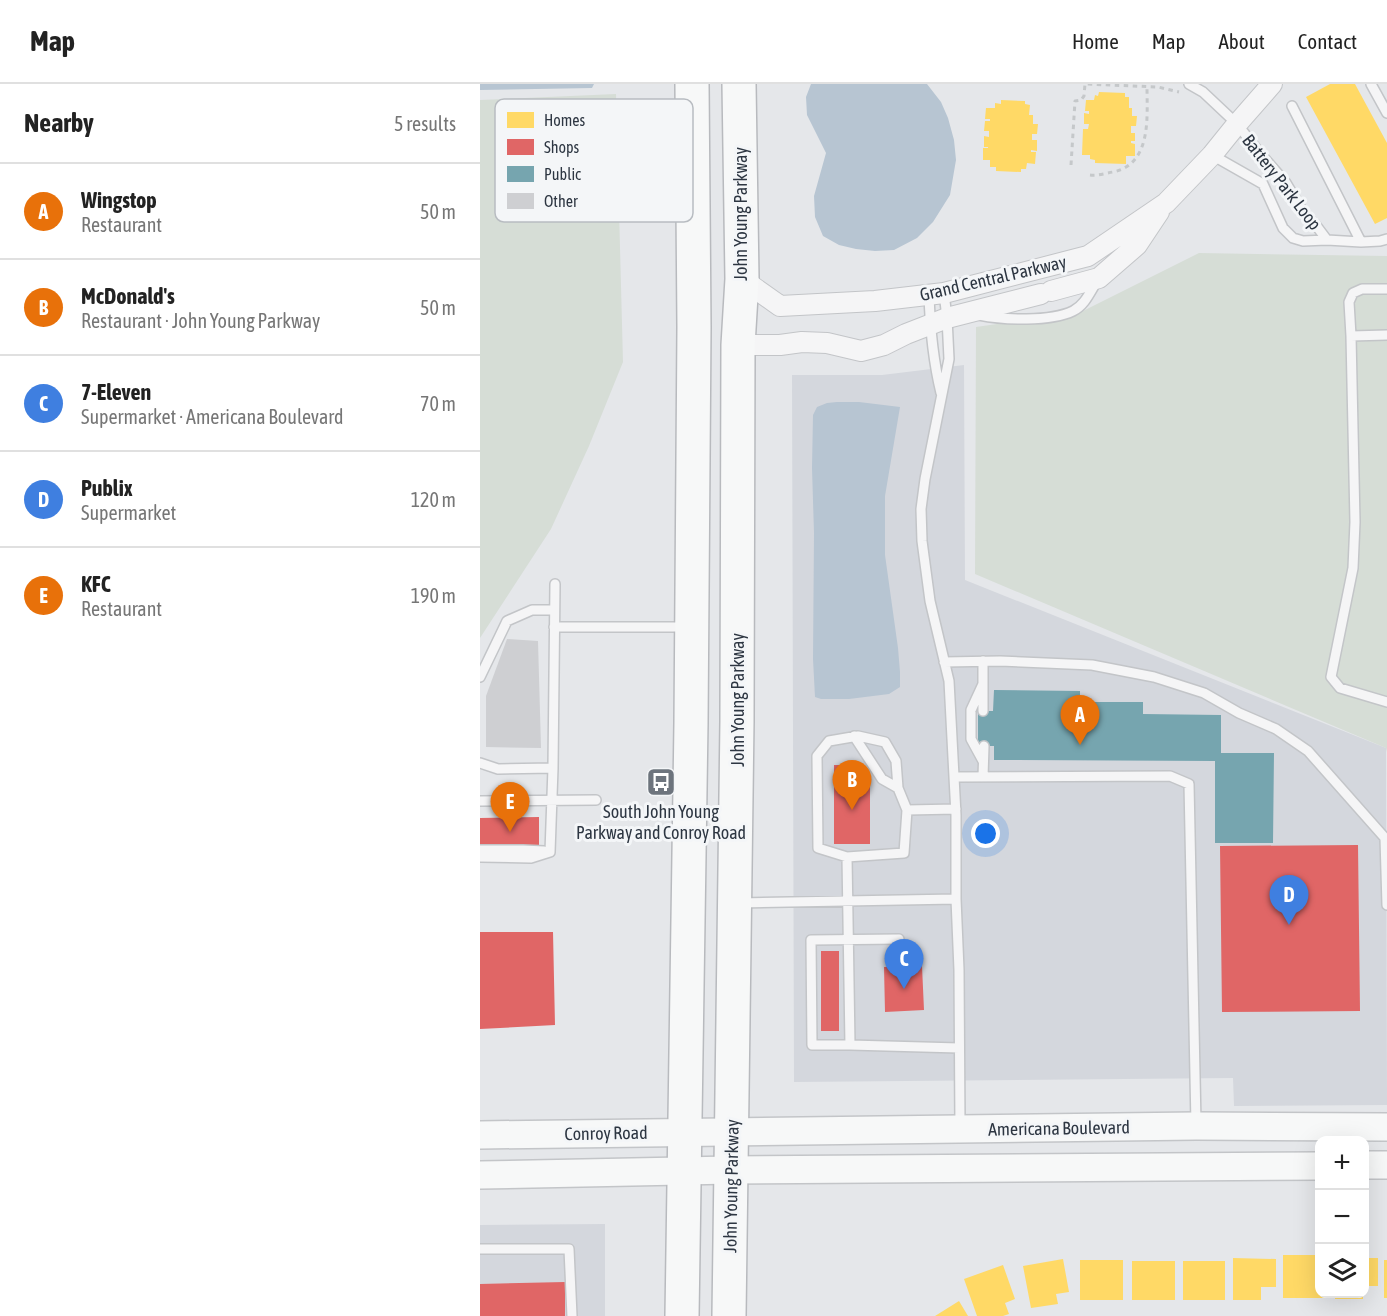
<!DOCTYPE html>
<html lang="en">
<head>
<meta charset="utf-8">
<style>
	body { margin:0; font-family:"Asap Condensed",sans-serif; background:#f2f2f2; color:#222 }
	.controls { position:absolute; right:18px; bottom:18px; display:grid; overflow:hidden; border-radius:12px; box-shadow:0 6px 24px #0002 }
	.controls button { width:54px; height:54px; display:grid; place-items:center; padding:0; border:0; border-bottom:2px solid #e0e0e0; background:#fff; color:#222; font:30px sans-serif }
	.you { position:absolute; left:506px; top:750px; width:21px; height:21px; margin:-15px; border:4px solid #fff; border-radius:50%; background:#1a73e8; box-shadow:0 0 0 9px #1a73e833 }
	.badge { display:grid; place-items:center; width:39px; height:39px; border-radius:50%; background:#6d747d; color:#fff; font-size:20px; font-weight:700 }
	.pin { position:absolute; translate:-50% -50px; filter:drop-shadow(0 2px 3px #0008) }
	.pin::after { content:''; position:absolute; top:32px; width:21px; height:18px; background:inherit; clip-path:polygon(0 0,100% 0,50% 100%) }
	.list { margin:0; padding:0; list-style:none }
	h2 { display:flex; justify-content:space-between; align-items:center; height:78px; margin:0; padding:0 24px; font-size:26px }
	h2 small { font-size:20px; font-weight:400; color:#767676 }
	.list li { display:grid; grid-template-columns:39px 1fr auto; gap:18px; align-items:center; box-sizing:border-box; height:96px; padding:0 24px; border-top:2px solid #e0e0e0 }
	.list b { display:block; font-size:22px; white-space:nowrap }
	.list p { margin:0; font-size:20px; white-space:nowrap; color:#767676 }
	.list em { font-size:20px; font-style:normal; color:#767676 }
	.icon { flex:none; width:33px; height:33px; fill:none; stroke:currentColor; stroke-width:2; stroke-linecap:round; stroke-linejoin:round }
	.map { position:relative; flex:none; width:907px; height:1232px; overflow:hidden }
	header { display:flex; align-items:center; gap:36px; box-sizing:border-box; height:84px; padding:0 30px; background:#fff; border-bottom:2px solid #e0e0e0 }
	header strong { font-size:28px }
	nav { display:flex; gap:33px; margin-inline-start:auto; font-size:21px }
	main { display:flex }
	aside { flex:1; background:#fff }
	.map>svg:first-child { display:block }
	.built { fill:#d4d7dd }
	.green { fill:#d6ddd6 }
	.water { fill:#b7c5d2 }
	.homes { fill:#ffd966 }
	.shops { fill:#e06666 }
	.public { fill:#76a5af }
	.building { fill:#cecfd2 }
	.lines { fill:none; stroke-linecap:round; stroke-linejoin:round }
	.lane-casing { stroke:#c3c5c8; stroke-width:12 }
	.street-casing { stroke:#c3c5c8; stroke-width:22 }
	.secondary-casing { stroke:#c3c5c8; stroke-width:30 }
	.highway-casing { stroke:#b8babe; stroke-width:36 }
	.path { stroke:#c5c8ca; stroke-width:3; stroke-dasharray:4.5 4.5; stroke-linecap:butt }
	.lane { stroke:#f5f5f6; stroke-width:9 }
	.street { stroke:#f5f5f6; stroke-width:20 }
	.secondary { stroke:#f7f8f8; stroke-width:27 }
	.highway { stroke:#f7f8f8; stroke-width:33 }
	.labels { text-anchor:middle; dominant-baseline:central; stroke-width:6; stroke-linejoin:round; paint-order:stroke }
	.street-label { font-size:18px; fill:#2d3642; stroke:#f4f6f8 }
	.poi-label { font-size:18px; fill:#2d3642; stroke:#f4f6f8 }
	.key { fill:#f4f6f8; stroke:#b8bcc1; stroke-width:1.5 }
	.key-label { font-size:16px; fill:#2d3642 }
</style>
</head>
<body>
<header>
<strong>Map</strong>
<nav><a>Home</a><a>Map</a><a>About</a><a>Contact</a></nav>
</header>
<main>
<aside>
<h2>Nearby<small>5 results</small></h2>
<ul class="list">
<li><span class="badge" style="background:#e8710a">A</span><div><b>Wingstop</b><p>Restaurant</p></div><em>50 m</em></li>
<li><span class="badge" style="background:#e8710a">B</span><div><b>McDonald's</b><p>Restaurant · John Young Parkway</p></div><em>50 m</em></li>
<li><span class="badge" style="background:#3f7fe0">C</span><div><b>7-Eleven</b><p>Supermarket · Americana Boulevard</p></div><em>70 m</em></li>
<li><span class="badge" style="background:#3f7fe0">D</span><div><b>Publix</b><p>Supermarket</p></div><em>120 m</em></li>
<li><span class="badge" style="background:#e8710a">E</span><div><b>KFC</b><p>Restaurant</p></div><em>190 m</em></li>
</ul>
</aside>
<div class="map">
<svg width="907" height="1232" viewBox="0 0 907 1232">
	<rect width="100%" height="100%" fill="#e5e7ea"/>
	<path class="built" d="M 484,281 L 485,496 L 906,664 L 907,1021 L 754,1022 L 753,994 L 314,998 L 312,291 L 402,291 Z
		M 125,1140 L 125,1232 L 0,1232 L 0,1141 Z"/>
	<path class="green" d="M 136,10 L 143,278 L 109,362 L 71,445 L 0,554 L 0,16 Z
		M 719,169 L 907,172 L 907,668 L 906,664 L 495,490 L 496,243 L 601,228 Z"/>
	<path class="water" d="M 0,0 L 114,0 L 112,4 L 0,6 Z
		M 331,0 L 447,0 L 461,18 L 468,34 L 474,56 L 476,76 L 470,111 L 453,138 L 437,154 L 414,166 L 395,167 L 376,165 L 359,161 L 343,152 L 335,133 L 334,112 L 346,69 L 327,31 L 326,13 Z
		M 357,318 L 379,318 L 420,323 L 405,412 L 405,471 L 418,564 L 420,588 L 420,603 L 409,610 L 369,615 L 341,615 L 335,613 L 333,575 L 334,449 L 332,384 L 333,331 L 337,323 L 347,319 Z"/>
	<path class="homes" d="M 850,0 L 875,0 L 907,59 L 907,134 L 895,140 L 826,13 Z
		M 619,8 L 645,9 L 645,13 L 649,13 L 649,24 L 652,24 L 652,32 L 657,32 L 656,42 L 651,42 L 651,49 L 655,49 L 655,57 L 651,57 L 651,59 L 655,60 L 655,72 L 646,72 L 646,80 L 615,79 L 615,76 L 610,75 L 610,71 L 602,71 L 603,45 L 608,45 L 609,40 L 604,40 L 604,29 L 609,30 L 609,27 L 605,27 L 606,16 L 614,16 L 615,11 L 618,12 Z
		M 521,16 L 545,17 L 545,20 L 550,21 L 549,31 L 553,31 L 553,40 L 558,40 L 557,50 L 552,50 L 552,56 L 557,56 L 557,67 L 551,66 L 551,68 L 556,68 L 555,80 L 547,79 L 546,85 L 541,85 L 541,88 L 516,87 L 516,83 L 510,83 L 510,76 L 503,76 L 503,64 L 508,64 L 508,63 L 504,63 L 504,52 L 509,53 L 509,47 L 504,47 L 505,37 L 510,37 L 510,35 L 505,35 L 506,24 L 515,24 L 515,19 L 521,20 Z
		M 803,1171 L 840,1171 L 840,1210 L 848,1210 L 848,1214 L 803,1214 Z
		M 753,1174 L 796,1175 L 796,1203 L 781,1203 L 781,1216 L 753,1216 Z
		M 884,1174 L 898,1174 L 898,1202 L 884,1202 Z
		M 583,1175 L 589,1208 L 576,1210 L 578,1220 L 551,1224 L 543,1182 Z
		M 600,1176 L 643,1176 L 643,1216 L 600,1216 Z
		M 904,1176 L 907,1176 L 907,1214 L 904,1214 Z
		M 652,1177 L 695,1177 L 695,1216 L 652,1216 Z
		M 703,1177 L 745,1177 L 745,1216 L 703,1216 Z
		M 523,1181 L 535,1215 L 525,1219 L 529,1230 L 523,1232 L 497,1232 L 484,1195 Z
		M 855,1210 L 883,1210 L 883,1215 L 855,1215 Z
		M 479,1217 L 488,1232 L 455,1232 Z"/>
	<path class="shops" d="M 354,681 L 382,681 L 382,691 L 390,691 L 390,760 L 354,760 Z
		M 59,733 L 59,761 L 0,762 L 0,734 Z
		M 878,761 L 880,927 L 742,928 L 740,762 Z
		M 0,848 L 73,848 L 75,941 L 0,945 Z
		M 341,867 L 359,867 L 359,947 L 341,947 Z
		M 442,882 L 444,926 L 405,928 L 404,883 Z
		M 85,1198 L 85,1232 L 0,1232 L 0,1200 Z"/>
	<path class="public" d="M 514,606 L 600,607 L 600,618 L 663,618 L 663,630 L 741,631 L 741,669 L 794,669 L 793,759 L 735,759 L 735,677 L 514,676 L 514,662 L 498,662 L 498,627 L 513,627 Z"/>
	<path class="building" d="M 27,555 L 58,557 L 61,664 L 6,663 L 6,612 Z"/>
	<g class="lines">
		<g class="lane-casing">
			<path id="lane" d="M 709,0 L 723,8 L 757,40 L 779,68 L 806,99 L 825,131 L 835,140 L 847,156
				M 891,0 L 907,29
				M 812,22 L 881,158
				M 732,71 L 783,100 L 803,144 L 813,154 L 823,157 L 847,156 L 881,158 L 900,157 L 907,155
				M 907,205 L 882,205 L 873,209 L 869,218 L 871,252 L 875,438 L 873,484 L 851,593 L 860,604 L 907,618
				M 449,210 C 450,244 453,276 461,309
				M 499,231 C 524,236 570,238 593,227 C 605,221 610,208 617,197
				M 871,252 L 907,251
				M 74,543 L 207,543
				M 503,577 L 503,627
				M 464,578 L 520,577 L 612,581 L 674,593 L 724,609 L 759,629 L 796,645 L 828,667 L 905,754 L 907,821
				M 0,593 L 27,537 L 52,526 L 74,526
				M 503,600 L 491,626 L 491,655 L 503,677
				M 374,652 L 402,695 L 418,704
				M 0,679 L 18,685 L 73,684
				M 474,693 L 690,692 L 709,700 L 716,1040
				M 503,693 L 504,662
				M 0,717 L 116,716
				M 476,725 L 427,726 L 424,769 L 367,773 L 370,961 L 479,964
				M 0,766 L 43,766 L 64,767
				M 0,773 L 51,774 L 70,768 L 73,684 L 75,500
				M 367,773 L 338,764 L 337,672 L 349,657 L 378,652 L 405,658 L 416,677 L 418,704 L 427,726
				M 476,815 L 479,886 L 480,1043
				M 259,819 L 476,815 L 476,731 L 469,597 L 450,517 L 442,457 L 441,425 L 445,395 L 469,275 L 467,234 L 464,209
				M 370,961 L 332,961 L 331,856 L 419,855
				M 0,1165 L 89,1165 L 92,1232"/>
		</g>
		<g class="street-casing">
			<path id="street" d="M 262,195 L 300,222 L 395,217 L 464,209 L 608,172 L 686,119 L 732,71 L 757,40 L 792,0
				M 571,207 L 619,194 L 657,161 L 679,128
				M 258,261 L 300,261 L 322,258 L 347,259 L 381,267 L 404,261 L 426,250 L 467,234 L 561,210"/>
		</g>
		<g class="secondary-casing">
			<path id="secondary" d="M 0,1051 L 716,1042 L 907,1043
				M 884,1081 L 907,1081
				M 0,1091 L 251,1086 L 840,1082"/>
		</g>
		<g class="highway-casing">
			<path id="highway" d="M 202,1232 L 211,639 L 214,243 L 212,0
				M 249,1232 L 257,637 L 258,261 L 262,195 L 259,0"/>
		</g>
		<path class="path" d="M 591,81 L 595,17 L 601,16 L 604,12 L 605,0 L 678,3 L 699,8
			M 610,91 C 618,92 626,89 633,88 C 672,80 667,33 667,2"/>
		<use href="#lane" class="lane"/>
		<use href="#street" class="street"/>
		<use href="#secondary" class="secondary"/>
		<use href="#highway" class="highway"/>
	</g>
	<defs>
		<g id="bus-square" transform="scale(1.5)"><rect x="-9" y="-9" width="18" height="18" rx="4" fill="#6d747d" stroke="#f4f6f8"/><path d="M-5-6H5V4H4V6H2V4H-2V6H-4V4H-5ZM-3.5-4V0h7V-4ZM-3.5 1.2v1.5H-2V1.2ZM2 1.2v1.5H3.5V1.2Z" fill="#fff"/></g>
	</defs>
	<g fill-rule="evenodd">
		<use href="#bus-square" x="181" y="698"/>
	</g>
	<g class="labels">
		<g class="street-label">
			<text transform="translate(802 98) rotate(52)">Battery Park Loop</text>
			<text transform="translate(260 130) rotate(-90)">John Young Parkway</text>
			<text transform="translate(513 194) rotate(-13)">Grand Central Parkway</text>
			<text transform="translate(257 616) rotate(-90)">John Young Parkway</text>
			<text transform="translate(579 1044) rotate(-1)">Americana Boulevard</text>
			<text transform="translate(126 1049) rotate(-1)">Conroy Road</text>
			<text transform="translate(251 1102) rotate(-89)">John Young Parkway</text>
		</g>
		<g class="poi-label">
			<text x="181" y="727">South John Young<tspan x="181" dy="21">Parkway and Conroy Road</tspan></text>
		</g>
	</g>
	<rect x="15" y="15" width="198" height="123" rx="9" class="key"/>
	<rect x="27" y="28" width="27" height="16" fill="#ffd966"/>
	<rect x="27" y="55" width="27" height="16" fill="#e06666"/>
	<rect x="27" y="82" width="27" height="16" fill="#76a5af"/>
	<rect x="27" y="109" width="27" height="16" fill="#cecfd2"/>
	<g class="key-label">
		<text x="64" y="42">Homes</text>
		<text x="64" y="69">Shops</text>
		<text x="64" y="96">Public</text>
		<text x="64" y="123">Other</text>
	</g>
</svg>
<div class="controls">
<button>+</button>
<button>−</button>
<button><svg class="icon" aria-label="layers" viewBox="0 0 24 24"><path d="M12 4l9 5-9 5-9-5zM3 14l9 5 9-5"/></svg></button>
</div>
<div class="you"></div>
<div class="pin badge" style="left:600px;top:661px;background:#e8710a">A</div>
<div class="pin badge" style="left:372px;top:726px;background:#e8710a">B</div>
<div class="pin badge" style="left:424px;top:905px;background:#3f7fe0">C</div>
<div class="pin badge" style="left:809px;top:841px;background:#3f7fe0">D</div>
<div class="pin badge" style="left:30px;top:748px;background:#e8710a">E</div>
</div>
</main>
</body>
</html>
